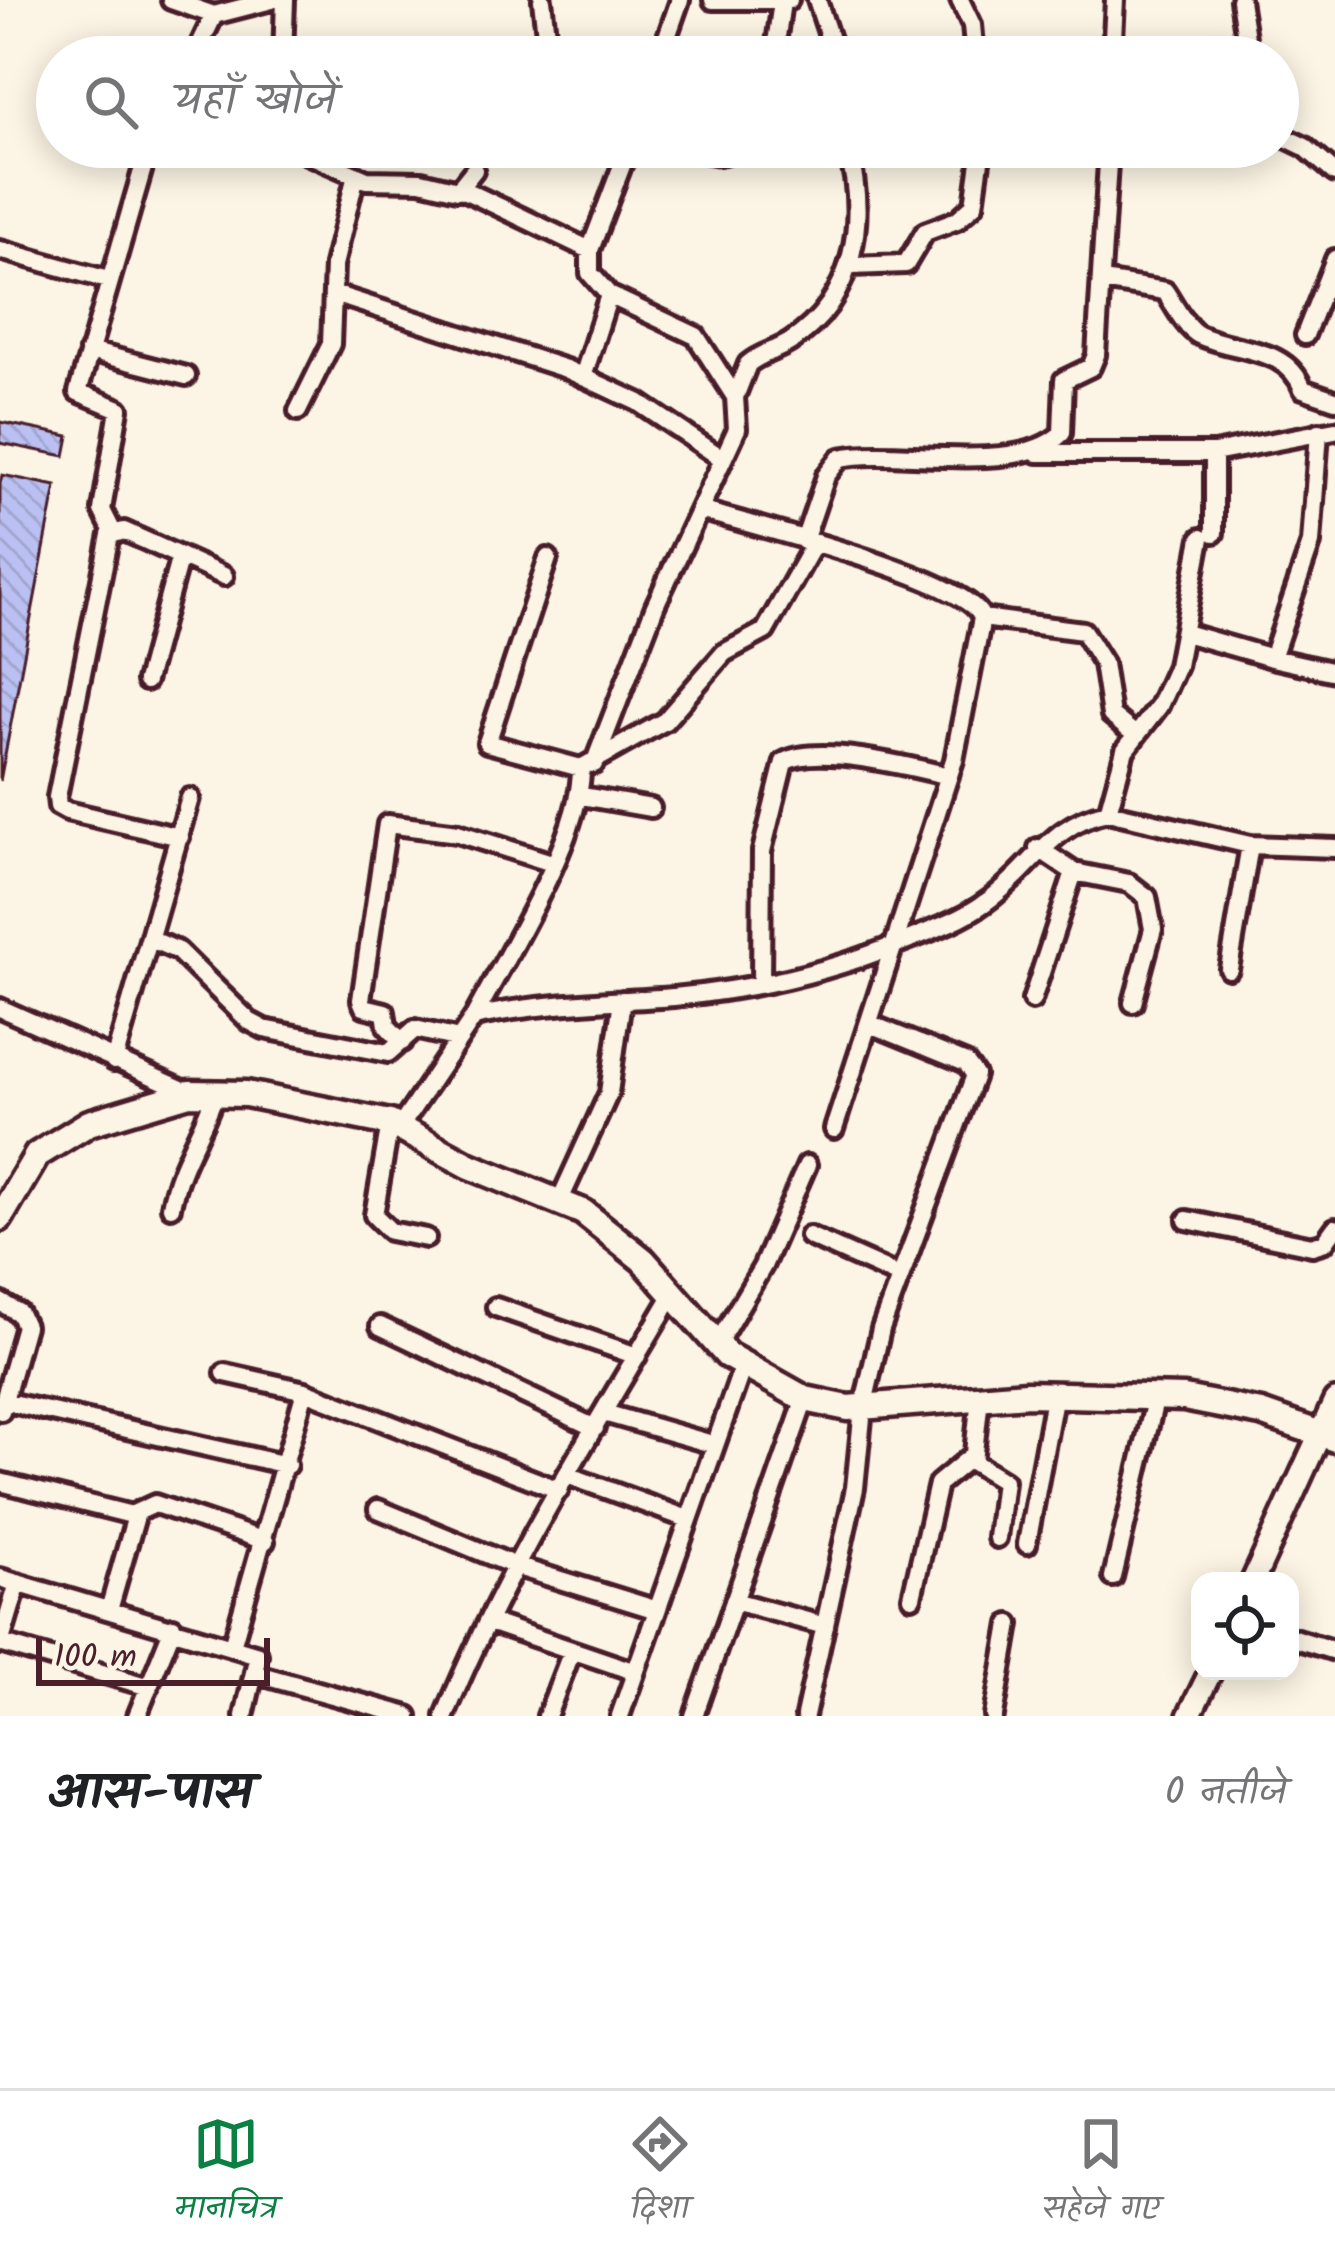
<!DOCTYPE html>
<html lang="hi">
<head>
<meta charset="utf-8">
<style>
	body { margin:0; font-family:Kalam,"Playpen Sans Deva",sans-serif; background:#f2f2f2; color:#202124 }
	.controls { position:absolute; right:36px; bottom:36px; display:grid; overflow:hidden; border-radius:24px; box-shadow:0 6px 30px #0003 }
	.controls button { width:108px; height:108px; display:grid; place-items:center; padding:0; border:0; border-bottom:3px solid #e0e0e0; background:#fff; color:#202124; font:60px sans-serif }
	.scale { position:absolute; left:36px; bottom:30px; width:234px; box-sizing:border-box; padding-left:12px; border:6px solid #4a1f2b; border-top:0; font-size:33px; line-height:42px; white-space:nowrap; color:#4a1f2b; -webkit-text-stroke:9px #fcf5e5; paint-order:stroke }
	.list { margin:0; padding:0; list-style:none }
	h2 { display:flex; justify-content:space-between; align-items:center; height:156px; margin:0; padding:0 48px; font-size:51px }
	h2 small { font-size:39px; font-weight:400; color:#757577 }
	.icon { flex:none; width:66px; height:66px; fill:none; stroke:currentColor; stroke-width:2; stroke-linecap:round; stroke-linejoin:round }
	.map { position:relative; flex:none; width:1335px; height:1716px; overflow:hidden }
	.search { position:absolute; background:#fff; box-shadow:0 6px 30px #0003; left:36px; right:36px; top:36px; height:132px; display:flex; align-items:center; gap:30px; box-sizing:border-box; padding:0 42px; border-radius:66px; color:#757577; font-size:45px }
	.sheet { height:372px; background:#fff }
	nav { display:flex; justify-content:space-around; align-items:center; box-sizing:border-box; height:168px; border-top:3px solid #e0e0e0; background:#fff; font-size:33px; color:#757577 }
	nav a { display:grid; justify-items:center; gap:6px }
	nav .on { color:#0b8043 }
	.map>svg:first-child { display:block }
	.building { fill:url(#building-back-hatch); stroke:#4a1f2b; stroke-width:3 }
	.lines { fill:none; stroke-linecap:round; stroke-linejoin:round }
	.minor-casing { stroke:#4a1f2b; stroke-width:26 }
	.tertiary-casing { stroke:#4a1f2b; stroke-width:30 }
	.secondary-casing { stroke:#4a1f2b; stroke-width:33 }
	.minor { stroke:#fcf5e5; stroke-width:16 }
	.tertiary { stroke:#fcf5e5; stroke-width:21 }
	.secondary { stroke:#fcf5e5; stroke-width:24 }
</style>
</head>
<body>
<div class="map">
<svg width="1335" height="1716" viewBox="0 0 1335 1716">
	<defs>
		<pattern id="building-back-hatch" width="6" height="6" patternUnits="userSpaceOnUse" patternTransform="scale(3)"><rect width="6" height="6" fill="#bac0f1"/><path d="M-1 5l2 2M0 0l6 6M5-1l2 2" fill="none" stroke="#a1a5cf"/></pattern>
	</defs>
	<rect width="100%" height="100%" fill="#fcf5e5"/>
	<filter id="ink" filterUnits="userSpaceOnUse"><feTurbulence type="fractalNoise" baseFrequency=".00833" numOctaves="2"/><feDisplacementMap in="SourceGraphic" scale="24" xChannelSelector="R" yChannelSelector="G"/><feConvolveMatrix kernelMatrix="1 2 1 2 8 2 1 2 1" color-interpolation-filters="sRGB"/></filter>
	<g filter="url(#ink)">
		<path class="building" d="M 0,422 L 69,436 L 65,456 L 0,443 Z
			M 2,475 L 56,486 L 0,781 L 0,484 Z"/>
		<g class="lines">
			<g class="minor-casing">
				<path id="minor" d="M 171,0 L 214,15 L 272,0
					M 542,0 L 547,43
					M 713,0 L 789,0
					M 817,0 L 836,57
					M 960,0 L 972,25 L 975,57
					M 1240,0 L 1249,57
					M 194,57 L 214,15
					M 283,57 L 285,0
					M 660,57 L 680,0
					M 774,57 L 782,2
					M 1112,57 L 1115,0
					M 1278,134 L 1305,147 L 1335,173
					M 291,147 L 367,180 L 421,181 L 458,190 L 474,170
					M 675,147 L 720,155 L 749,147
					M 462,189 L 590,250
					M 0,250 L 108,280
					M 850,266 L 906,264 L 925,232 L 957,220 L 974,205 L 982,147
					M 1102,281 L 1165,291 C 1174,304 1185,328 1199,335 C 1237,353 1286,345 1303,389 L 1335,400
					M 334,294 L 566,369 L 638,402 L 723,459
					M 1305,335 L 1335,259
					M 89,351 L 186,376
					M 583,377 L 609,295
					M 735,397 L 748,364 C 761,353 776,351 790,342 C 856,299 868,218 847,147
					M 298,411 L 331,344 L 334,265 L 356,175
					M 1038,453 L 1214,453 L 1335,430
					M 1214,453 L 1214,533
					M 700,510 C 747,524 971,579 982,618 L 954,760 L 834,1129
					M 113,532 L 102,510 L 119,409 L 78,392 L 149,147
					M 804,541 L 826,476 L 840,458 C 898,446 1017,477 1062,433 L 1064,380 L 1091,367 L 1096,355 L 1109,147
					M 548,558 L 487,743 L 581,768 L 665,721 L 724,653 L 765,631 L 814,544
					M 982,618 L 1083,631 L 1103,663 L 1111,715 L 1133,733
					M 1185,633 L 1272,658 L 1311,543 L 1319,432
					M 1272,658 L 1335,672
					M 146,681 L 180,556
					M 594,764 L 655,606 L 737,429 L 735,397 L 696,336 L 609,295 L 590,273 L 590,250 L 629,147
					M 582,796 L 651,808
					M 1108,812 L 1125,750 L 1159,706 L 1177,666 L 1201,538
					M 180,837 L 67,811 L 58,806 L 57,797 L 110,535 L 124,531 L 224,576
					M 1074,872 L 1129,883 L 1147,897 L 1153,929 L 1133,1003
					M 153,940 L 178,951 L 249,1021 L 264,1029 L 388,1053 L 415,1029 L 459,1039
					M 1229,969 L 1250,845
					M 761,983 L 762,851 L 784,762 C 817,743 912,767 949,776
					M 1032,1000 L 1074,872 L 1038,848
					M 0,1008 L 188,1092
					M 474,1017 C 507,954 582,836 581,768
					M 402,1042 L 387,1026 L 385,1012 L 364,1007 L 361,1000 L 387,824 L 458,833 L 552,863
					M 114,1061 L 190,798
					M 390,1123 L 374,1215 L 390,1231 L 426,1238
					M 400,1127 L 474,1017 C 540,1003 607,1002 674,997 C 748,990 826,973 895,945 C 925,933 960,921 986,902 C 1031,871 1050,823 1108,812 L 1250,845 L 1335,848
					M 560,1200 L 609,1093 L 622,1000
					M 171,1207 C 179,1163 202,1134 216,1091
					M 1187,1220 L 1312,1246 L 1325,1242 L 1335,1228
					M 809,1236 L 899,1276
					M 0,1302 L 19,1313 L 25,1326 L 1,1411
					M 496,1307 L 637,1356
					M 380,1326 L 595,1428
					M 716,1346 L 763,1266 L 807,1165
					M 225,1373 L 305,1391
					M 980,1397 L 973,1462 L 1004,1481 L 997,1538
					M 3,1401 L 287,1465
					M 604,1413 L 712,1444
					M 567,1475 L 685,1518
					M 0,1482 L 136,1516 L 109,1610
					M 378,1509 L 518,1567 L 654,1609
					M 133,1514 L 155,1504 L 265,1541
					M 1027,1544 L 1055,1393
					M 1113,1577 L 1156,1396
					M 0,1578 L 258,1655 L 244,1716
					M 912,1597 L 938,1484 L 973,1455
					M 734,1601 L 825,1626
					M 489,1622 L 633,1671
					M 1290,1637 L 1335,1651
					M 0,1643 L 149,1687
					M 0,1644 L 18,1583
					M 232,1646 L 305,1391 L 559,1490
					M 257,1674 L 408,1716
					M 137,1716 L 173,1627
					M 445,1716 C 505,1568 593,1431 673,1294
					M 547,1716 L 572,1651
					M 620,1716 L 743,1366
					M 694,1716 L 805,1399
					M 805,1716 L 855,1488 L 863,1408 L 881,1329 L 975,1075 L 966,1063 L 870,1024
					M 994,1716 L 1010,1624"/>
			</g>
			<g class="tertiary-casing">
				<path id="tertiary" d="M 1253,1581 L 1335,1401
					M 1189,1716 L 1211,1671"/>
			</g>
			<g class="secondary-casing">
				<path id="secondary" d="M 0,1218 L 37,1155 L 89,1123 L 189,1093 L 246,1094 L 390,1123 L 470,1166 L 583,1212 L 643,1260 L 727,1355 L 805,1399 L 848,1408 L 1027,1394 L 1184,1398 L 1261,1413 L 1335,1439"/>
			</g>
			<use href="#minor" class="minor"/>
			<use href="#tertiary" class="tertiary"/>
			<use href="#secondary" class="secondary"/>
		</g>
	</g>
</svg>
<div class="controls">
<button><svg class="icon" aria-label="locate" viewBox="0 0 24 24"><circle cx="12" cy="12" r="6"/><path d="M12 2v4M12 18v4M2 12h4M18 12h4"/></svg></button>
</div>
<div class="scale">100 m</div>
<div class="search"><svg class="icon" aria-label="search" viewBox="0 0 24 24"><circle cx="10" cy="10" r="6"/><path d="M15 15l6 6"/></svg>यहाँ खोजें</div>
</div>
<section class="sheet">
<h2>आस-पास<small>0 नतीजे</small></h2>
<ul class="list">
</ul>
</section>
<nav>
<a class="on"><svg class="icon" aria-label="map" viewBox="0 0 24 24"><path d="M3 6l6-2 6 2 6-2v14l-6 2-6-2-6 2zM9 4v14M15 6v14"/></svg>मानचित्र</a>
<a><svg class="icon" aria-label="directions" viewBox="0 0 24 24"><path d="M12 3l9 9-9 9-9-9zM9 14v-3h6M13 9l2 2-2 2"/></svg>दिशा</a>
<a><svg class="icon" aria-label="saved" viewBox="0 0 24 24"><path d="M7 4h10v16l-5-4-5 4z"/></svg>सहेजे गए</a>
</nav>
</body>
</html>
